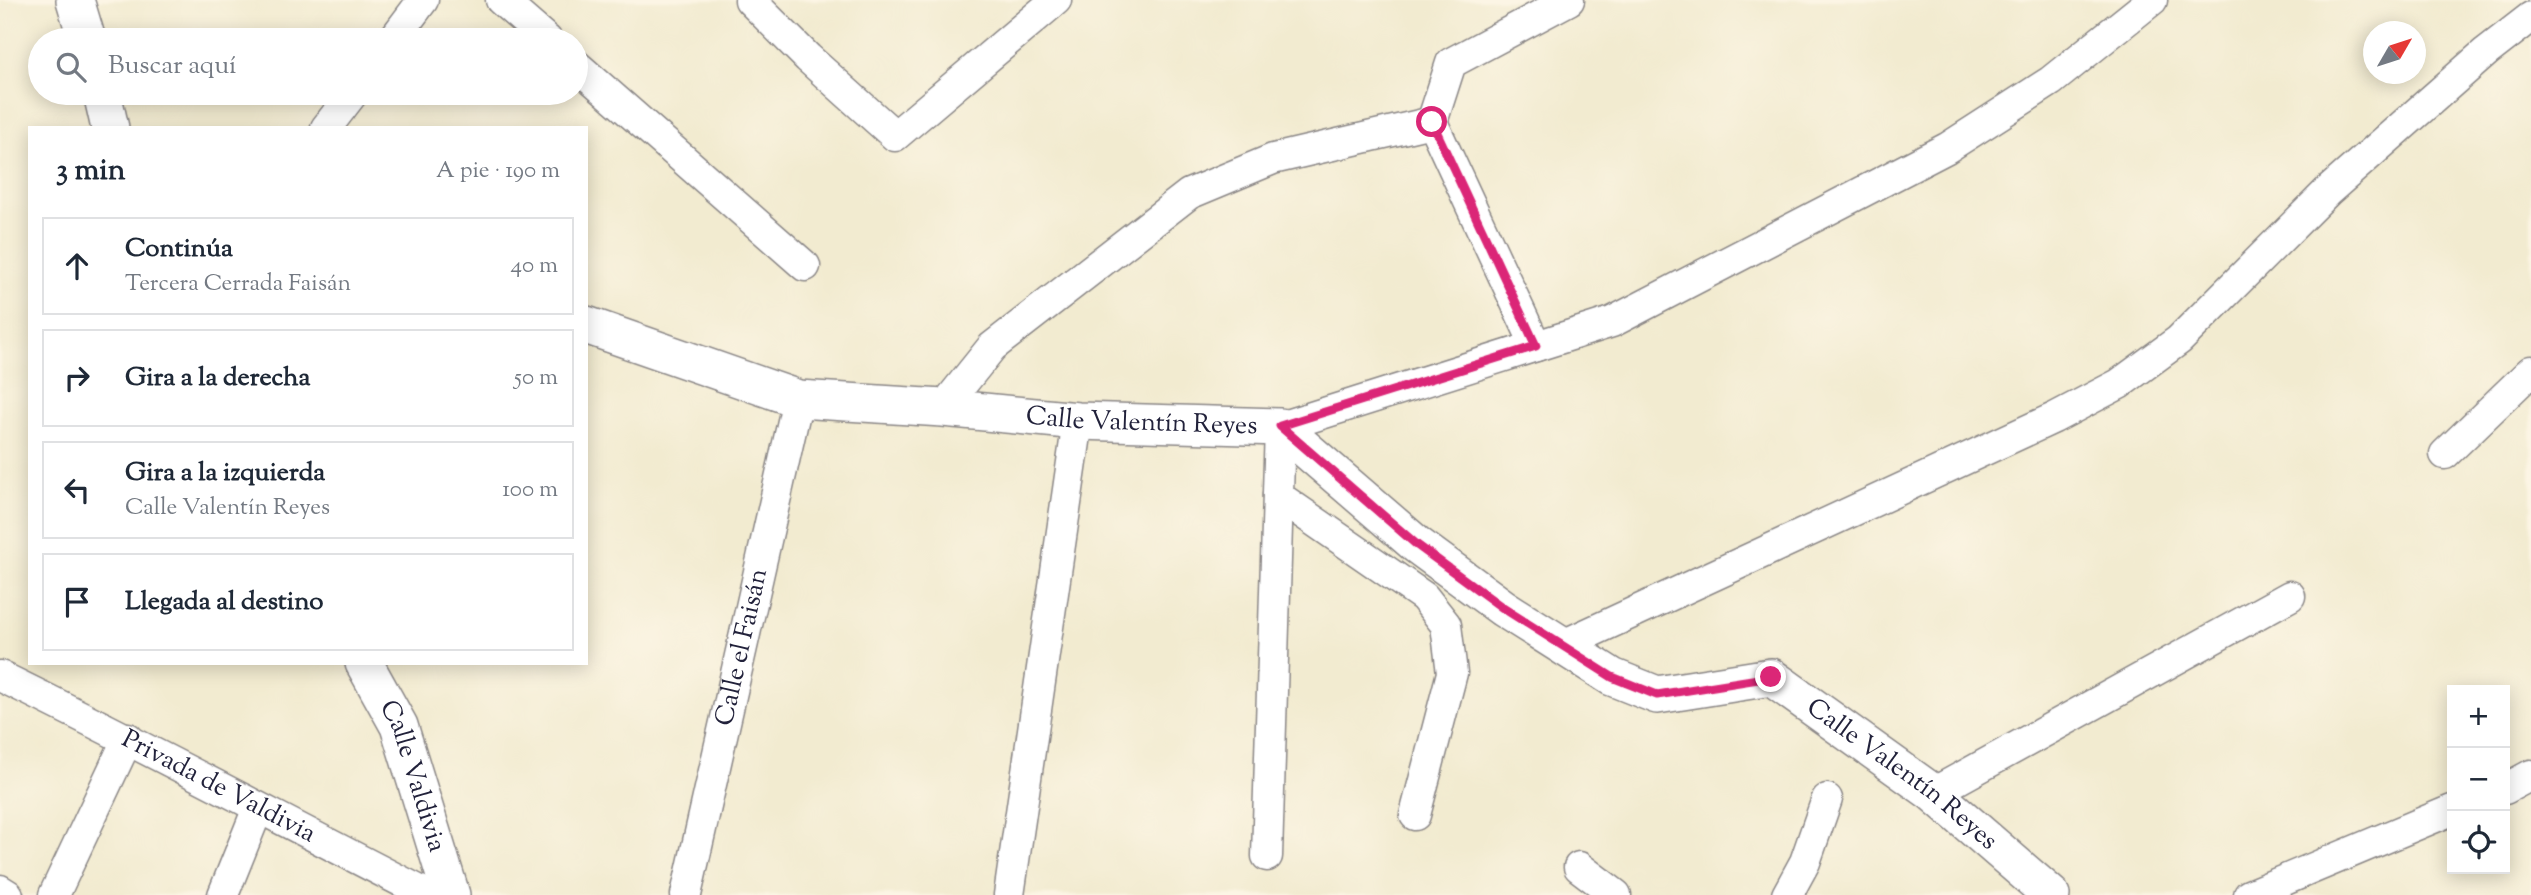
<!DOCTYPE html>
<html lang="es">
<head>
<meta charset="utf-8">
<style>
	body { margin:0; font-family:"Sorts Mill Goudy",serif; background:#f6f6f7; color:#1f2937 }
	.controls { position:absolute; right:21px; bottom:21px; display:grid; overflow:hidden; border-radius:0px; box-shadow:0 4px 18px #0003 }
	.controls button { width:63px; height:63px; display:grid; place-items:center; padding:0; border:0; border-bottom:2px solid #e0e1e3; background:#fff; color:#1f2937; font:35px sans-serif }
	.compass { position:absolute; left:2363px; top:21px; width:63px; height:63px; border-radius:50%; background:#fff; box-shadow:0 4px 18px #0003; rotate:51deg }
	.stop { position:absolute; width:21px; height:21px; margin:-16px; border:5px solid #db2777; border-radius:50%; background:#fff }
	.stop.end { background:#db2777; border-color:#fff; box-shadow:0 2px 7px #0008 }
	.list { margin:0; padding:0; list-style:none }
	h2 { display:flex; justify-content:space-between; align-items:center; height:91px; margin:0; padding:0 28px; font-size:30px }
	h2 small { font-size:23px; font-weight:400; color:#747a83 }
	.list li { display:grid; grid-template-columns:46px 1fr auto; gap:21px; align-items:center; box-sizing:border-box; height:98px; margin:0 14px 14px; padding:0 14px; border:2px solid #e0e1e3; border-radius:0px }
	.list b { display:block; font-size:26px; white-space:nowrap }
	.list p { margin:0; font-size:23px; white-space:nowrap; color:#747a83 }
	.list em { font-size:23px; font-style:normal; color:#747a83 }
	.icon { flex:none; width:38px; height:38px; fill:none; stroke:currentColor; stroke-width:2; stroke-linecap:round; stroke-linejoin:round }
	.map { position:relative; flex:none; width:2531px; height:895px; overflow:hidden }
	.search { position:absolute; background:#fff; box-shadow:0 4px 18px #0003; left:28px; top:28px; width:560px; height:77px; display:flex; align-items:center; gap:18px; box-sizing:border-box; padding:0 24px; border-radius:38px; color:#747a83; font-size:26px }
	.panel { position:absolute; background:#fff; box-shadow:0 4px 18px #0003; left:28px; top:126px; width:560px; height:539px; border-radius:0px }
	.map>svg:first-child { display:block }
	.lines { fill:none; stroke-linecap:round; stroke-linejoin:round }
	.minor-casing { stroke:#8a8686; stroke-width:33 }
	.tertiary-casing { stroke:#8a8686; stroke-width:40 }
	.minor { stroke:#fff; stroke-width:30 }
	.tertiary { stroke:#fff; stroke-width:37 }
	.route { stroke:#db2777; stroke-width:9 }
	.labels { text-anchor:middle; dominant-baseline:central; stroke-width:6; stroke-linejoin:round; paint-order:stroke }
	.street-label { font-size:26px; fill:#22223b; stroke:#fcf5e5 }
</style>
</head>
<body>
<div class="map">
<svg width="2531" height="895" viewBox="0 0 2531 895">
	<rect width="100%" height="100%" fill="#fcf5e5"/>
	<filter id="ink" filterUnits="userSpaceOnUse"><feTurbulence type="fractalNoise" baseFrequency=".0143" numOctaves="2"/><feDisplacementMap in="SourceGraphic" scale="14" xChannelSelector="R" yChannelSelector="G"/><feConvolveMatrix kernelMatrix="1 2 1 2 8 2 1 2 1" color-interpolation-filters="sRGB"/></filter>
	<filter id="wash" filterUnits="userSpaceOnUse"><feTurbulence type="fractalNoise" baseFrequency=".00686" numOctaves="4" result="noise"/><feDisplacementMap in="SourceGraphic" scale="28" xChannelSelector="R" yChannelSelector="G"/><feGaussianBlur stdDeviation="1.57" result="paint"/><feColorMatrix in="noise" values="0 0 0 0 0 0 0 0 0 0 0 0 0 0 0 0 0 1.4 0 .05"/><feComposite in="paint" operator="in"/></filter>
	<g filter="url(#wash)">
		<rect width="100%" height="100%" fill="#f2ebd0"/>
	</g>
	<g filter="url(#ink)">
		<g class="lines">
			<g class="minor-casing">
				<g id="minor">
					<path d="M 501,0 L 547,40"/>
					<path d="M 750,0 L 808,58 L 895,136 L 1056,0"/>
					<path d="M 393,40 L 423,0"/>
					<path d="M 576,65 L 805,266"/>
					<path d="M 1432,122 L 1536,346"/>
					<path d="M 326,128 L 353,93"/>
					<path d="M 943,408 L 992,347 L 1189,194 L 1273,159 L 1432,122 L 1451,63 L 1569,0"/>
					<path d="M 2445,454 L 2531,371"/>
					<path d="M 1278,496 L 1424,597 L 1446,625 L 1452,673 L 1415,815"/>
					<path d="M 1563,645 L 2054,418 L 2119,384 L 2179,340 L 2328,191 L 2486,52 L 2531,17"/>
					<path id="s1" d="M 0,676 C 144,746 285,822 428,895"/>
					<path d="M 2505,789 L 2531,775"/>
					<path d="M 1933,793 L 2290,596"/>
					<path d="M 1267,856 L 1280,427 L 1612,322 L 1947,148 L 2051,81 L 2152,0"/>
					<path d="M 1579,867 L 1616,895"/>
					<path d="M 0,890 L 8,895"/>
					<path d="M 54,895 L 128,738"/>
					<path d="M 223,895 L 258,808"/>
					<path id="s2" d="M 686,895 L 798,399"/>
					<path d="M 1009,895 L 1078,421"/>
					<path d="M 1787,895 L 1805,862 L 1827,799"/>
					<path d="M 2249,895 L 2452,810"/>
				</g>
			</g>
			<g class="tertiary-casing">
				<g id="tertiary">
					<path d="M 75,0 L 87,40"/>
					<path d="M 102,93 L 110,128"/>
					<path id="s3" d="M 586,325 L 798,399 L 943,408 L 1078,421 L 1280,427 L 1417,545 L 1503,608 L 1612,677 L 1657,695 L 1771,677 L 1933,793 L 2051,895"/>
					<path id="s4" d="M 364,663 L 399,726 L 451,895"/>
				</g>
			</g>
			<use href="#minor" class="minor"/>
			<use href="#tertiary" class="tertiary"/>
		</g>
	</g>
	<g class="lines" filter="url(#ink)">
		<path class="route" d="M 1432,122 L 1536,346 L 1280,426 L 1417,545 L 1503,608 L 1612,677 L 1657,695 L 1771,677"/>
	</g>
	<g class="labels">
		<g class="street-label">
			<text stroke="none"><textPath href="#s3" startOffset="569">Calle Valentín Reyes</textPath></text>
			<text stroke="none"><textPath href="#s2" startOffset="254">Calle el Faisán</textPath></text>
			<text stroke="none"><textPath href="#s3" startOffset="1451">Calle Valentín Reyes</textPath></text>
			<text stroke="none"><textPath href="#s4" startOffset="124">Calle Valdivia</textPath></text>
			<text stroke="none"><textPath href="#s1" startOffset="245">Privada de Valdivia</textPath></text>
		</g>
	</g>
</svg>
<div class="controls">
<button>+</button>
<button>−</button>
<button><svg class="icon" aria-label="locate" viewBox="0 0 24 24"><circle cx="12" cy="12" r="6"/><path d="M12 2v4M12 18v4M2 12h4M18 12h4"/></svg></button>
</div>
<svg class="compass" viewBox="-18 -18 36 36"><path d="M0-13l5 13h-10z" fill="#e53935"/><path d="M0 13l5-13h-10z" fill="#747a83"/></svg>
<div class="stop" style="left:1432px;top:122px"></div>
<div class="stop end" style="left:1771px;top:677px"></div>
<div class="search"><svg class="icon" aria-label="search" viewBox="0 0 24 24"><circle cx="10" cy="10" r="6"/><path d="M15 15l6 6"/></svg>Buscar aquí</div>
<section class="panel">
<h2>3 min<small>A pie · 190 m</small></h2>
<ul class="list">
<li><svg class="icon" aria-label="ahead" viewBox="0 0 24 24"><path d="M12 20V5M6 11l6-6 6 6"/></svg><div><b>Continúa</b><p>Tercera Cerrada Faisán</p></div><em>40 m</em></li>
<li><svg class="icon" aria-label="right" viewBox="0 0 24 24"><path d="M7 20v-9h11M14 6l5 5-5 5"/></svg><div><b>Gira a la derecha</b></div><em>50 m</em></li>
<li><svg class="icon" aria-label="left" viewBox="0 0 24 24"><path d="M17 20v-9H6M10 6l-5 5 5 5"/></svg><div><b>Gira a la izquierda</b><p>Calle Valentín Reyes</p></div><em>100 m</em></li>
<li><svg class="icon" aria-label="arrive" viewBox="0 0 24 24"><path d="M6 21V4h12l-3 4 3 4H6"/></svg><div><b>Llegada al destino</b></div></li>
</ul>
</section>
</div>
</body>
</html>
